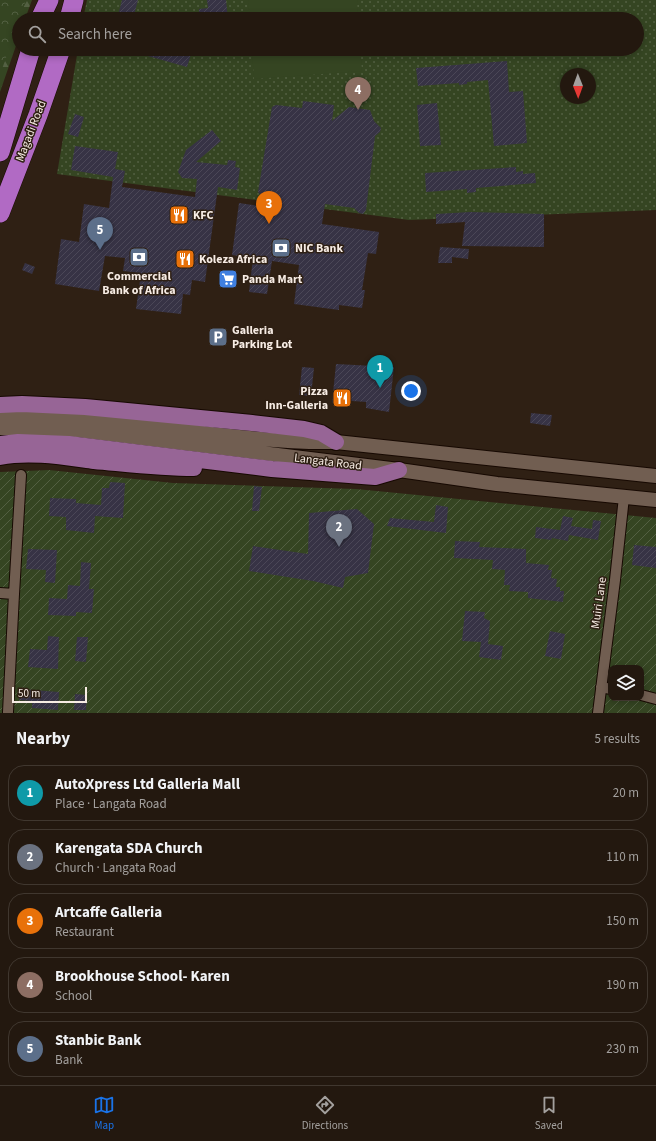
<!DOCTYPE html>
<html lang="en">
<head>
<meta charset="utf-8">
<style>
	body { margin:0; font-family:"Source Sans 3",sans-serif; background:#2b2118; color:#f1f3f6 }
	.controls { position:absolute; right:12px; bottom:12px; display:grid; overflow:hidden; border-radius:8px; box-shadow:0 2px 6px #0003 }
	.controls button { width:36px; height:36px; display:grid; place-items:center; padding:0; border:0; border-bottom:1px solid #40372f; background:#23180f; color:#f1f3f6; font:20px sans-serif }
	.compass { position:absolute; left:560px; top:68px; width:36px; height:36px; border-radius:50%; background:#23180f; box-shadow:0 2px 6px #0003; rotate:179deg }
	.scale { position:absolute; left:12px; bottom:10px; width:75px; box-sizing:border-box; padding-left:4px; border:2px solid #f7ece4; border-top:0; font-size:11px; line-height:14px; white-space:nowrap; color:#f7ece4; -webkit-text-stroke:3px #2f2014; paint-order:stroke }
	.you { position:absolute; left:411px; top:391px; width:14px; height:14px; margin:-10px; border:3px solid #fff; border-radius:50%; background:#1a73e8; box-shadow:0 0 0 6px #1a73e833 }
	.badge { display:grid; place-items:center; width:26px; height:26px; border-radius:50%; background:#1a73e8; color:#fff; font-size:13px; font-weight:700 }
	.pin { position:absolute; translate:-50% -33px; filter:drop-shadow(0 1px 2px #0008) }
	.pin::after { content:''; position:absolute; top:21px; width:14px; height:12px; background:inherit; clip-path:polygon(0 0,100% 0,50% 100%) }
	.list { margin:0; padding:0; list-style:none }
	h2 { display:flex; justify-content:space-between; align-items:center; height:52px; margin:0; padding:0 16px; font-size:17px }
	h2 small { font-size:13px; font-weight:400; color:#a3a09e }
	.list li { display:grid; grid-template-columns:26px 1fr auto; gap:12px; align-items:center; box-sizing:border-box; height:56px; margin:0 8px 8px; padding:0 8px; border:1px solid #40372f; border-radius:16px }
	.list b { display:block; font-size:15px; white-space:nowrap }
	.list p { margin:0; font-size:13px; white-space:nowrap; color:#a3a09e }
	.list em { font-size:13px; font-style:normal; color:#a3a09e }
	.icon { flex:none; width:22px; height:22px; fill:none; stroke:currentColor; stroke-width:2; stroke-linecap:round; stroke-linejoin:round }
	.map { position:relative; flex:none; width:656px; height:713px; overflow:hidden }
	.search { position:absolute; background:#23180f; box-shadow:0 2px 6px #0003; left:12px; right:12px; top:12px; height:44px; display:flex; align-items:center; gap:10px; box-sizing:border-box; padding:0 14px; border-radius:22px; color:#a3a09e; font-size:15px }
	.sheet { height:372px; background:#23180f }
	nav { display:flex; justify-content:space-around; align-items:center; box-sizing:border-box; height:56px; border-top:1px solid #40372f; background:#23180f; font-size:11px; color:#a3a09e }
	nav a { display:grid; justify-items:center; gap:2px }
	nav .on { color:#1a73e8 }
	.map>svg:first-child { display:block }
	.grass { fill:url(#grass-dots); fill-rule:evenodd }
	.forest { fill:url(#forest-firs) }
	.park { fill:url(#park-crowns) }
	.garden { fill:url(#garden-furrows); fill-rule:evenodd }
	.pitch { fill:#354522 }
	.building { fill:url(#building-hatch) }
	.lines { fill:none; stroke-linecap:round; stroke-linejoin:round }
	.street-casing { stroke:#170902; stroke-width:12 }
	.secondary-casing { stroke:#170902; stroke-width:16 }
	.primary-casing { stroke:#170902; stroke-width:18 }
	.highway-casing { stroke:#170902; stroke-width:20 }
	.street { stroke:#715e51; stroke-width:10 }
	.secondary { stroke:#715e51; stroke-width:14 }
	.primary { stroke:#976596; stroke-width:16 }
	.highway { stroke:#b16ac4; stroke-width:19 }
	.labels { text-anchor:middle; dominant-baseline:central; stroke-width:3; stroke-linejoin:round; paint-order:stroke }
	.street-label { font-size:12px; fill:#f7ece4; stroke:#2f2014 }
	.poi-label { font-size:12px; font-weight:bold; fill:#f7ece4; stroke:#2f2014; text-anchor:start }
</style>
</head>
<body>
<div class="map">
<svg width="656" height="713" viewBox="0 0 656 713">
	<defs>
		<pattern id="grass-dots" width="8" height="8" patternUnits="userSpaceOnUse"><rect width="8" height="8" fill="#354522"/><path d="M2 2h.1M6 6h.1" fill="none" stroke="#536042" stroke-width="1.8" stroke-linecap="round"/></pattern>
		<pattern id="forest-firs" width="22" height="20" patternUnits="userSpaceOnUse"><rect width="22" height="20" fill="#354522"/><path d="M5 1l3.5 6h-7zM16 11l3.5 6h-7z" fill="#536042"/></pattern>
		<pattern id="park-crowns" width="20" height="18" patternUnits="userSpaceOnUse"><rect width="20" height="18" fill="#354522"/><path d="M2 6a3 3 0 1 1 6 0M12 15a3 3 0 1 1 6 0" fill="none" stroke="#536042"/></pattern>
		<pattern id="garden-furrows" width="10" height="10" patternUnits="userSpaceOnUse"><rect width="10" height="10" fill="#354522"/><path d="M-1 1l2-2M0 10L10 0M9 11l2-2" fill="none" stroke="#536042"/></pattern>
		<pattern id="building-hatch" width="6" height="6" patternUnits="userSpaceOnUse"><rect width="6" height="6" fill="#373345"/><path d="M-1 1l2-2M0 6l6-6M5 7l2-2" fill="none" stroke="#4b4757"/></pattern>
	</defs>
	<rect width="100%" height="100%" fill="#2f2014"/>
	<path class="grass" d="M 87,0 L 656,0 L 656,210 L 409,220 L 57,174 L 78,49 L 637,49 L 637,19 L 83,19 ZM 566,74 L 590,74 L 590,98 L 566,98 Z"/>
	<path class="forest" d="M 0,0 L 32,0 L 25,19 L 19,19 L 19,37 L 0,92 Z"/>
	<path class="park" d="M 0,0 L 26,0 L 0,75 Z"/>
	<path class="garden" d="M 49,470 L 173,483 L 356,489 L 656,518 L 656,713 L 0,713 L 0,472 ZM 611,668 L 641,668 L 641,698 L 611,698 Z"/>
	<path class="pitch" d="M 248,0 L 357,0 L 358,19 L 250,19 Z
		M 252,49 L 360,49 L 362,71 L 254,79 Z"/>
	<path class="building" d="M 122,0 L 138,0 L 133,19 L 117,19 Z
		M 207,0 L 226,0 L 228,19 L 199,19 L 199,9 L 208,8 Z
		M 130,49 L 186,49 L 192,51 L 187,67 L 130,51 Z
		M 507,61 L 509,92 L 523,91 L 527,143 L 494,146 L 488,80 L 467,82 L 467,84 L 459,85 L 459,83 L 418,86 L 416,68 Z
		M 303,101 L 334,105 L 332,121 L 349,107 L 370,110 L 374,121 L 381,128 L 380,132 L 375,136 L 366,210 L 363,214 L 359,213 L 354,208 L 325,204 L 322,224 L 379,232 L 376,254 L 368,253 L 362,290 L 365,290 L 362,308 L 339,305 L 339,310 L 294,304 L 299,265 L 272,261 L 267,294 L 249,292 L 253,258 L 232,255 L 239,203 L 272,208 L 258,192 L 272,107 L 276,105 L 302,108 Z
		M 437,103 L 441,145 L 420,146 L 417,105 Z
		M 75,114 L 84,117 L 78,137 L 68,134 Z
		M 212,130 L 221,141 L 196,162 L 227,165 L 228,160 L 236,161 L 235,167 L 240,168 L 237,190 L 218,187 L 205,282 L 192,280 L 190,295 L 183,294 L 181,314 L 136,309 L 141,273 L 123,271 L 125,258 L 105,256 L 99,291 L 55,284 L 61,239 L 79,242 L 84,204 L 109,208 L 113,177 L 71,170 L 75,146 L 118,152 L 115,169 L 125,171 L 122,187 L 195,197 L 197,179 L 182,178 L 178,172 L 186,150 Z
		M 516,167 L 516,172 L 523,171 L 523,174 L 535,173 L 536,183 L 476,188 L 476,192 L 467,193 L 467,189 L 426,192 L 425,173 Z
		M 470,212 L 544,214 L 544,247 L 462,246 L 465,222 L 436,224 L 436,214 Z
		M 440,247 L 469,249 L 468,259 L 452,257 L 452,263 L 438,263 Z
		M 25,263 L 35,267 L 32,274 L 22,270 Z
		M 336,364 L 394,367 L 389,412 L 366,408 L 366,402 L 338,400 L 332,403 Z
		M 302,367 L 314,368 L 311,396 L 299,395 Z
		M 531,413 L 552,415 L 550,426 L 530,423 Z
		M 110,482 L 125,483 L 123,518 L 95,516 L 94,533 L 66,530 L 66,517 L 49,516 L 50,498 L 76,499 L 76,503 L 101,505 L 102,488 L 109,488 Z
		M 254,486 L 262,487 L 259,511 L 252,511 Z
		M 436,505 L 448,507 L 446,533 L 387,526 L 390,518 L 434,522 Z
		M 357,509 L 374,524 L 368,573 L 345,577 L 343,588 L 313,581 L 249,571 L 253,546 L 308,554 L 309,513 Z
		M 563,516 L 573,518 L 571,526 L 592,529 L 593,520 L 601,521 L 598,540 L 569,535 L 568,541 L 552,538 L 551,540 L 535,538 L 536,527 L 560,530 Z
		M 455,541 L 480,542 L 479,547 L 526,549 L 526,563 L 549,565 L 548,570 L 552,570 L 551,578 L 557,579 L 556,587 L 560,587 L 560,591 L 564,591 L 563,602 L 528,598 L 528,592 L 509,591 L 510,585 L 504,585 L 505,570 L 492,569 L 493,560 L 454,558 Z
		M 634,545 L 656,547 L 656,568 L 632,565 Z
		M 28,549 L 57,550 L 55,583 L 45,582 L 46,570 L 26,569 Z
		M 81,562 L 91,563 L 89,589 L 94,589 L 92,613 L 76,612 L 76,616 L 48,615 L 49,598 L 67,599 L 68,585 L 80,586 Z
		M 465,611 L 485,612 L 484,618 L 490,621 L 488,644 L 503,646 L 501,660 L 479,657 L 481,642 L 462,641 Z
		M 550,631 L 565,634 L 561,659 L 545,656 Z
		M 48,636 L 59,637 L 58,669 L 28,667 L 30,649 L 47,650 Z
		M 77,637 L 88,637 L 86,662 L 75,661 Z
		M 20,689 L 59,692 L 58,710 L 32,708 L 32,701 L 19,700 Z
		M 75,694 L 87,695 L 86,710 L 74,710 Z"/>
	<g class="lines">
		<g class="street-casing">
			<path id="street" d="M 0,593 L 14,594 L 21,475
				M 601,687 L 611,689
				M 641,695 L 656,699
				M 8,712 L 14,594
				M 598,713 L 615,580 L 624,497"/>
		</g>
		<g class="secondary-casing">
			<path id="secondary" d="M 0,416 C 113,412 223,444 336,442 L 656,476
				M 0,428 L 77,430 L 399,470 L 497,484 L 656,500"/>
		</g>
		<g class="primary-casing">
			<path id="primary" d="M 0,405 L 22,404 L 85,407 L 252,423 L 304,429 L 321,433 L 336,442
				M 0,444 L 18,442 L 69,444 L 272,469 L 375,477 L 399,470
				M 0,457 C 30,451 64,457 94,461 C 128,464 160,468 194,468"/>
		</g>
		<g class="highway-casing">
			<path id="highway" d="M 40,19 L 49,0
				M 69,19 L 74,0
				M 0,152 L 31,49
				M 0,213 L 38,115 L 61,49"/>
		</g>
		<use href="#street" class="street"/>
		<use href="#secondary" class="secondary"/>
		<use href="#primary" class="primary"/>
		<use href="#highway" class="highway"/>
	</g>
	<defs>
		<g id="restaurant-square" transform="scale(1)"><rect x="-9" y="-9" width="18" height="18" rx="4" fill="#e8710a" stroke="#2f2014"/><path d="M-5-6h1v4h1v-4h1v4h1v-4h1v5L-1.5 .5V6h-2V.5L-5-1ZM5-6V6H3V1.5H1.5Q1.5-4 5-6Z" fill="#fff"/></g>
		<g id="bank-square" transform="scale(1)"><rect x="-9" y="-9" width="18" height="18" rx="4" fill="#5c6f8a" stroke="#2f2014"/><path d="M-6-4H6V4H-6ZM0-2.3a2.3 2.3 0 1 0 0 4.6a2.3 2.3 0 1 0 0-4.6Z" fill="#fff"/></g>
		<g id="supermarket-square" transform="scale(1)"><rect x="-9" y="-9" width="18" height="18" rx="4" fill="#3f7fe0" stroke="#2f2014"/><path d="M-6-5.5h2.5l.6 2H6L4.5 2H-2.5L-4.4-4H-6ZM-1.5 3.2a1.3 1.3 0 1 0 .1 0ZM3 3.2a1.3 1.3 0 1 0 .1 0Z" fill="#fff"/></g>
		<g id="parking-square" transform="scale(1)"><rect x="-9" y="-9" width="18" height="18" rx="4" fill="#5c6f8a" stroke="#2f2014"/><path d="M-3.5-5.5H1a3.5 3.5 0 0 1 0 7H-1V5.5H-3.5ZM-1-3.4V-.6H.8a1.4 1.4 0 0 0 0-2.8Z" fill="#fff"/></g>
	</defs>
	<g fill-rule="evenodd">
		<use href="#restaurant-square" x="179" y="215"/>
		<use href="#bank-square" x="281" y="248"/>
		<use href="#bank-square" x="139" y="257"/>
		<use href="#restaurant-square" x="185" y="259"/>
		<use href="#supermarket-square" x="228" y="279"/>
		<use href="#parking-square" x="218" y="337"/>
		<use href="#restaurant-square" x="342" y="398"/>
	</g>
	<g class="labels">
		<g class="street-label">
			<text transform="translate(31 131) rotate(-69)">Magadi Road</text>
			<text transform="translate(328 462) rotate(7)">Langata Road</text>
			<text transform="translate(599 603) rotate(-82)">Muiri Lane</text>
		</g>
		<g class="poi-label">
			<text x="193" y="215">KFC</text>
			<text x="295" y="248">NIC Bank</text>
			<text x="199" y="259">Koleza Africa</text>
			<text x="139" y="276" text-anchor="middle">Commercial<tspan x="139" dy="14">Bank of Africa</tspan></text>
			<text x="242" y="279">Panda Mart</text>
			<text x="232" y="330">Galleria<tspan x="232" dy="14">Parking Lot</tspan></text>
			<text x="328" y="391" text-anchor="end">Pizza<tspan x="328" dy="14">Inn-Galleria</tspan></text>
		</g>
	</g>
</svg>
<div class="controls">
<button><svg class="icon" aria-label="layers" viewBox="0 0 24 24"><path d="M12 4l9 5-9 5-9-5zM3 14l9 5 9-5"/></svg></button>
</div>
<svg class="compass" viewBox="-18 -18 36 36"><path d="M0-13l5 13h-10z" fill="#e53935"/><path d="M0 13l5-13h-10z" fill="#a3a09e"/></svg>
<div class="scale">50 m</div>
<div class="you"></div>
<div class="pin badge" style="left:380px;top:388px;background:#0f9aa8">1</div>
<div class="pin badge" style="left:339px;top:547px;background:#6b7280">2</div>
<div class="pin badge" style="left:269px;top:224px;background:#e8710a">3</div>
<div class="pin badge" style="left:358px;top:110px;background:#8d6e63">4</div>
<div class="pin badge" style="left:100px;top:250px;background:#5c6f8a">5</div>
<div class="search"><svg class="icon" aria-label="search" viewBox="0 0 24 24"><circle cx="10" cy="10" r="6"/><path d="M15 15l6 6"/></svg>Search here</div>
</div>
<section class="sheet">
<h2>Nearby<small>5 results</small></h2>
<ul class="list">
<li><span class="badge" style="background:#0f9aa8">1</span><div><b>AutoXpress Ltd Galleria Mall</b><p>Place · Langata Road</p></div><em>20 m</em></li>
<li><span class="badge" style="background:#6b7280">2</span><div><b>Karengata SDA Church</b><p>Church · Langata Road</p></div><em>110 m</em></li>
<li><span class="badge" style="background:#e8710a">3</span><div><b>Artcaffe Galleria</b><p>Restaurant</p></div><em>150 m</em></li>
<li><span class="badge" style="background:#8d6e63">4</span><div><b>Brookhouse School- Karen</b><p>School</p></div><em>190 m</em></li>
<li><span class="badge" style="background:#5c6f8a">5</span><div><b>Stanbic Bank</b><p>Bank</p></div><em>230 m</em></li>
</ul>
</section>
<nav>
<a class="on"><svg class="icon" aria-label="map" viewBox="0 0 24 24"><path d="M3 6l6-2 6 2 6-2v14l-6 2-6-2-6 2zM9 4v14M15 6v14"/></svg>Map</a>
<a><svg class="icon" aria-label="directions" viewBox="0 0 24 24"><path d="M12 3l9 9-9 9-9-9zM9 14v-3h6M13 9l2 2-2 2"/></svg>Directions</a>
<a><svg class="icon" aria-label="saved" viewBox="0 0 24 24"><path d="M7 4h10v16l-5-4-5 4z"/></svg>Saved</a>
</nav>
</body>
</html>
